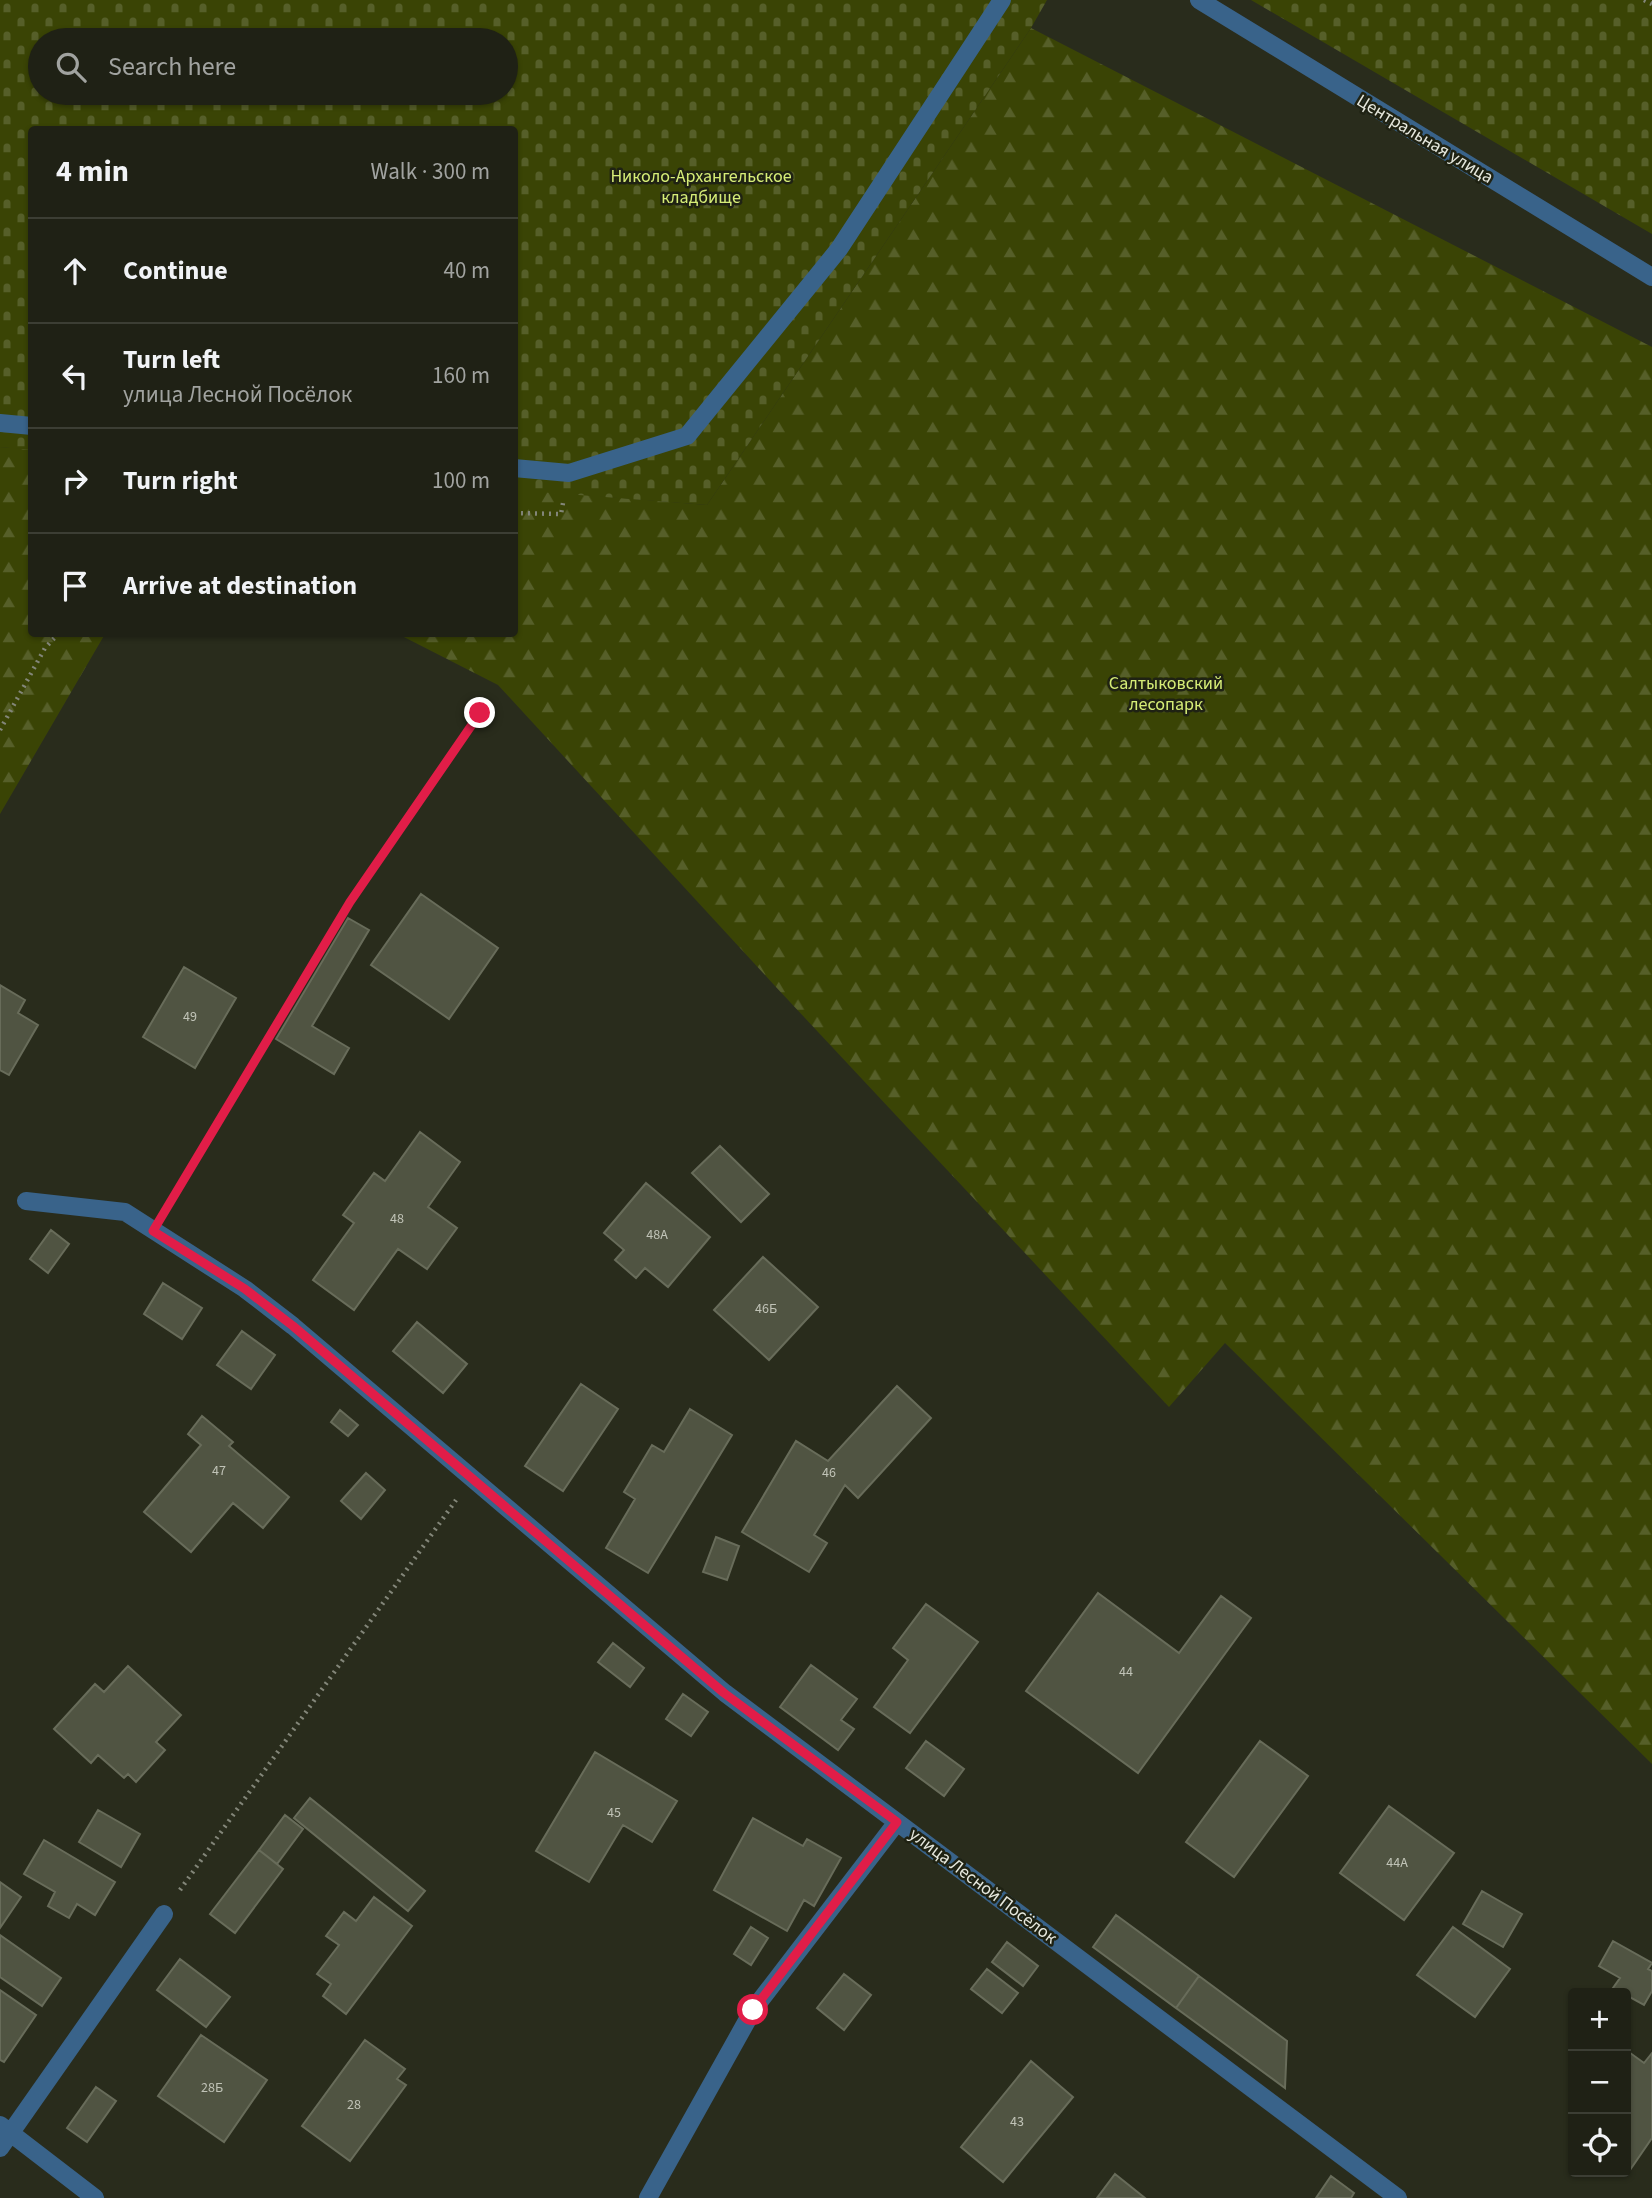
<!DOCTYPE html>
<html lang="en">
<head>
<meta charset="utf-8">
<style>
	body { margin:0; font-family:"Source Sans 3",sans-serif; background:#27291e; color:#f1f3f6 }
	.controls { position:absolute; right:21px; bottom:21px; display:grid; overflow:hidden; border-radius:7px; box-shadow:0 2px 5px #0004 }
	.controls button { width:63px; height:63px; display:grid; place-items:center; padding:0; border:0; border-bottom:2px solid #3c3e34; background:#1f2115; color:#f1f3f6; font:35px sans-serif }
	.stop { position:absolute; width:21px; height:21px; margin:-16px; border:5px solid #e11d48; border-radius:50%; background:#fff }
	.stop.end { background:#e11d48; border-color:#fff; box-shadow:0 2px 7px #0008 }
	.list { margin:0; padding:0; list-style:none }
	h2 { display:flex; justify-content:space-between; align-items:center; height:91px; margin:0; padding:0 28px; font-size:30px }
	h2 small { font-size:23px; font-weight:400; color:#a1a3a0 }
	.list li { display:grid; grid-template-columns:46px 1fr auto; gap:21px; align-items:center; box-sizing:border-box; height:105px; padding:0 28px; border-top:2px solid #3c3e34 }
	.list b { display:block; font-size:26px; white-space:nowrap }
	.list p { margin:0; font-size:23px; white-space:nowrap; color:#a1a3a0 }
	.list em { font-size:23px; font-style:normal; color:#a1a3a0 }
	.icon { flex:none; width:38px; height:38px; fill:none; stroke:currentColor; stroke-width:2; stroke-linecap:round; stroke-linejoin:round }
	.map { position:relative; flex:none; width:1652px; height:2198px; overflow:hidden }
	.search { position:absolute; background:#1f2115; box-shadow:0 2px 5px #0004; left:28px; top:28px; width:490px; height:77px; display:flex; align-items:center; gap:18px; box-sizing:border-box; padding:0 24px; border-radius:38px; color:#a1a3a0; font-size:26px }
	.panel { position:absolute; background:#1f2115; box-shadow:0 2px 5px #0004; left:28px; top:126px; width:490px; height:511px; border-radius:7px }
	.map>svg:first-child { display:block }
	.forest { fill:url(#forest-firs) }
	.cemetery { fill:url(#cemetery-stones); fill-rule:evenodd }
	.building { fill:#505442; stroke:#686c5a; stroke-width:2 }
	.lines { fill:none; stroke-linecap:round; stroke-linejoin:round }
	.path { stroke:#838679; stroke-width:4.5; stroke-dasharray:2 5; stroke-linecap:butt }
	.minor { stroke:#39638a; stroke-width:18 }
	.route { stroke:#e11d48; stroke-width:9 }
	.labels { text-anchor:middle; dominant-baseline:central; stroke-width:5; stroke-linejoin:round; paint-order:stroke }
	.number-label { font-size:14px; fill:#c0c3b7 }
	.street-label { font-size:18px; fill:#e6e8de; stroke:#1f2213 }
	.park-label { font-size:18px; fill:#d6ed77; stroke:#1f2213 }
</style>
</head>
<body>
<div class="map">
<svg width="1652" height="2198" viewBox="0 0 1652 2198">
	<defs>
		<pattern id="forest-firs" width="22" height="20" patternUnits="userSpaceOnUse" patternTransform="scale(1.75)"><rect width="22" height="20" fill="#3a4405"/><path d="M5 1l3.5 6h-7zM16 11l3.5 6h-7z" fill="#565f29"/></pattern>
		<pattern id="cemetery-stones" width="16" height="16" patternUnits="userSpaceOnUse" patternTransform="scale(1.75)"><rect width="16" height="16" fill="#3a4405"/><path d="M2 7V4a2 2 0 0 1 4 0v3zM10 15v-3a2 2 0 0 1 4 0v3z" fill="#565f29"/></pattern>
	</defs>
	<rect width="100%" height="100%" fill="#292c1c"/>
	<path class="forest" d="M 1031,28 L 1652,347 L 1652,1764 L 1225,1343 L 1169,1407 L 775,986 L 498,685 L 398,634 L 514,634 L 515,489 L 707,505 Z
		M 0,447 L 31,449 L 32,634 L 105,634 L 0,814 Z"/>
	<path class="cemetery" d="M 0,0 L 1047,0 L 1031,28 L 707,505 L 515,490 L 514,130 L 32,130 L 31,450 L 0,447 ZM 40,40 L 506,40 L 506,93 L 40,93 Z
		M 1251,0 L 1652,0 L 1652,234 Z"/>
	<path class="building" d="M 421,894 L 498,948 L 449,1019 L 371,965 Z
		M 348,918 L 369,930 L 312,1026 L 349,1048 L 334,1074 L 276,1039 Z
		M 184,967 L 236,998 L 195,1068 L 143,1037 Z
		M 0,985 L 25,1000 L 18,1013 L 38,1025 L 9,1075 L 0,1070 Z
		M 420,1132 L 460,1162 L 428,1207 L 457,1228 L 427,1269 L 398,1249 L 354,1310 L 313,1280 L 354,1223 L 343,1215 L 374,1173 L 385,1181 Z
		M 720,1146 L 769,1194 L 741,1222 L 692,1173 Z
		M 646,1183 L 710,1237 L 668,1287 L 645,1268 L 636,1278 L 615,1260 L 624,1250 L 604,1233 Z
		M 51,1230 L 69,1244 L 48,1273 L 30,1259 Z
		M 763,1257 L 818,1307 L 769,1360 L 714,1310 Z
		M 163,1283 L 202,1308 L 182,1339 L 144,1314 Z
		M 417,1322 L 467,1364 L 443,1393 L 393,1351 Z
		M 242,1331 L 275,1355 L 251,1389 L 217,1365 Z
		M 581,1384 L 618,1409 L 563,1491 L 525,1466 Z
		M 897,1386 L 931,1418 L 858,1498 L 845,1485 L 814,1535 L 827,1543 L 809,1572 L 742,1532 L 796,1441 L 828,1461 Z
		M 690,1409 L 732,1435 L 648,1573 L 606,1548 L 635,1499 L 624,1492 L 652,1445 L 664,1452 Z
		M 340,1410 L 358,1425 L 348,1436 L 331,1422 Z
		M 202,1416 L 233,1442 L 229,1446 L 289,1497 L 263,1528 L 233,1503 L 191,1552 L 144,1512 L 201,1445 L 188,1434 Z
		M 366,1473 L 385,1490 L 361,1519 L 341,1501 Z
		M 716,1537 L 739,1546 L 727,1580 L 703,1572 Z
		M 1098,1593 L 1179,1653 L 1221,1596 L 1251,1618 L 1138,1773 L 1026,1691 Z
		M 926,1604 L 978,1642 L 910,1733 L 874,1707 L 908,1660 L 893,1648 Z
		M 613,1643 L 644,1668 L 630,1687 L 598,1662 Z
		M 811,1665 L 857,1699 L 841,1720 L 854,1729 L 838,1750 L 780,1707 Z
		M 128,1666 L 181,1715 L 156,1742 L 165,1750 L 136,1782 L 128,1774 L 124,1778 L 98,1755 L 91,1763 L 54,1729 L 95,1684 L 104,1692 Z
		M 683,1694 L 708,1712 L 691,1736 L 666,1719 Z
		M 926,1741 L 964,1769 L 944,1796 L 906,1768 Z
		M 1260,1741 L 1308,1776 L 1234,1877 L 1186,1842 Z
		M 595,1752 L 677,1801 L 652,1842 L 623,1825 L 589,1882 L 536,1851 Z
		M 310,1798 L 425,1891 L 408,1911 L 294,1818 Z
		M 1389,1806 L 1454,1853 L 1404,1920 L 1340,1873 Z
		M 98,1810 L 140,1834 L 121,1867 L 79,1842 Z
		M 285,1815 L 303,1829 L 277,1864 L 259,1850 Z
		M 753,1818 L 803,1846 L 807,1839 L 841,1858 L 814,1906 L 804,1900 L 787,1931 L 714,1890 Z
		M 44,1840 L 115,1882 L 95,1915 L 77,1904 L 69,1918 L 48,1906 L 55,1892 L 24,1874 Z
		M 259,1850 L 283,1869 L 235,1933 L 210,1914 Z
		M 0,1882 L 21,1897 L 0,1928 Z
		M 1482,1891 L 1522,1914 L 1503,1947 L 1463,1924 Z
		M 374,1897 L 412,1926 L 346,2014 L 323,1996 L 331,1984 L 317,1974 L 339,1945 L 326,1936 L 344,1912 L 356,1921 Z
		M 1116,1915 L 1199,1976 L 1176,2008 L 1093,1947 Z
		M 751,1927 L 768,1938 L 751,1965 L 734,1954 Z
		M 1453,1927 L 1510,1969 L 1475,2017 L 1417,1975 Z
		M 0,1935 L 61,1978 L 42,2006 L 0,1977 Z
		M 1613,1941 L 1652,1963 L 1648,1969 L 1652,1971 L 1652,1991 L 1644,2005 L 1613,1988 L 1620,1978 L 1599,1966 Z
		M 1007,1942 L 1038,1966 L 1023,1986 L 992,1962 Z
		M 180,1959 L 230,1997 L 206,2027 L 157,1990 Z
		M 987,1969 L 1018,1993 L 1002,2013 L 971,1989 Z
		M 844,1974 L 871,1995 L 844,2030 L 817,2008 Z
		M 1199,1976 L 1287,2041 L 1285,2088 L 1176,2008 Z
		M 0,1990 L 36,2015 L 4,2062 L 0,2060 Z
		M 201,2035 L 267,2080 L 224,2142 L 158,2096 Z
		M 365,2040 L 405,2069 L 397,2079 L 406,2085 L 350,2161 L 302,2126 Z
		M 1626,2050 L 1644,2063 L 1652,2053 L 1652,2138 L 1630,2170 L 1626,2168 Z
		M 1031,2061 L 1073,2097 L 1003,2182 L 961,2147 Z
		M 96,2087 L 116,2101 L 87,2142 L 67,2128 Z
		M 1115,2174 L 1145,2198 L 1097,2198 Z
		M 1331,2176 L 1354,2193 L 1351,2198 L 1316,2198 Z"/>
	<g class="lines">
		<path class="path" d="M 1644,0 L 1652,4
			M 514,513 L 561,514 L 563,503
			M 0,730 L 45,648 L 58,634
			M 168,1207 L 350,902 L 480,713
			M 180,1890 L 456,1500"/>
		<path class="minor" d="M 1199,0 L 1652,277
			M 0,423 L 32,426
			M 514,468 L 569,473 L 687,436 L 839,249 L 1002,0
			M 26,1201 L 125,1212 L 245,1289 L 293,1326 L 725,1693 L 1398,2198
			M 0,2125 L 95,2198
			M 0,2148 L 164,1914
			M 648,2198 L 753,2010 L 897,1822"/>
	</g>
	<g class="lines">
		<path class="route" d="M 480,713 L 350,902 L 153,1231 L 245,1289 L 293,1326 L 724,1693 L 897,1822 L 753,2010"/>
	</g>
	<g class="labels">
		<g class="number-label">
			<text x="190" y="1017">49</text>
			<text x="397" y="1219">48</text>
			<text x="657" y="1235">48А</text>
			<text x="766" y="1309">46Б</text>
			<text x="219" y="1471">47</text>
			<text x="829" y="1473">46</text>
			<text x="1126" y="1672">44</text>
			<text x="614" y="1813">45</text>
			<text x="1397" y="1863">44А</text>
			<text x="212" y="2088">28Б</text>
			<text x="354" y="2105">28</text>
			<text x="1017" y="2122">43</text>
		</g>
		<g class="street-label">
			<text transform="translate(1425 139) rotate(31)">Центральная улица</text>
			<text transform="translate(983 1886) rotate(37)">улица Лесной Посёлок</text>
		</g>
		<g class="park-label">
			<text x="701" y="176">Николо-Архангельское<tspan x="701" dy="21">кладбище</tspan></text>
			<text x="1166" y="683">Салтыковский<tspan x="1166" dy="21">лесопарк</tspan></text>
		</g>
	</g>
</svg>
<div class="controls">
<button>+</button>
<button>−</button>
<button><svg class="icon" aria-label="locate" viewBox="0 0 24 24"><circle cx="12" cy="12" r="6"/><path d="M12 2v4M12 18v4M2 12h4M18 12h4"/></svg></button>
</div>
<div class="stop" style="left:753px;top:2010px"></div>
<div class="stop end" style="left:480px;top:713px"></div>
<div class="search"><svg class="icon" aria-label="search" viewBox="0 0 24 24"><circle cx="10" cy="10" r="6"/><path d="M15 15l6 6"/></svg>Search here</div>
<section class="panel">
<h2>4 min<small>Walk · 300 m</small></h2>
<ul class="list">
<li><svg class="icon" aria-label="ahead" viewBox="0 0 24 24"><path d="M12 20V5M6 11l6-6 6 6"/></svg><div><b>Continue</b></div><em>40 m</em></li>
<li><svg class="icon" aria-label="left" viewBox="0 0 24 24"><path d="M17 20v-9H6M10 6l-5 5 5 5"/></svg><div><b>Turn left</b><p>улица Лесной Посёлок</p></div><em>160 m</em></li>
<li><svg class="icon" aria-label="right" viewBox="0 0 24 24"><path d="M7 20v-9h11M14 6l5 5-5 5"/></svg><div><b>Turn right</b></div><em>100 m</em></li>
<li><svg class="icon" aria-label="arrive" viewBox="0 0 24 24"><path d="M6 21V4h12l-3 4 3 4H6"/></svg><div><b>Arrive at destination</b></div></li>
</ul>
</section>
</div>
</body>
</html>
